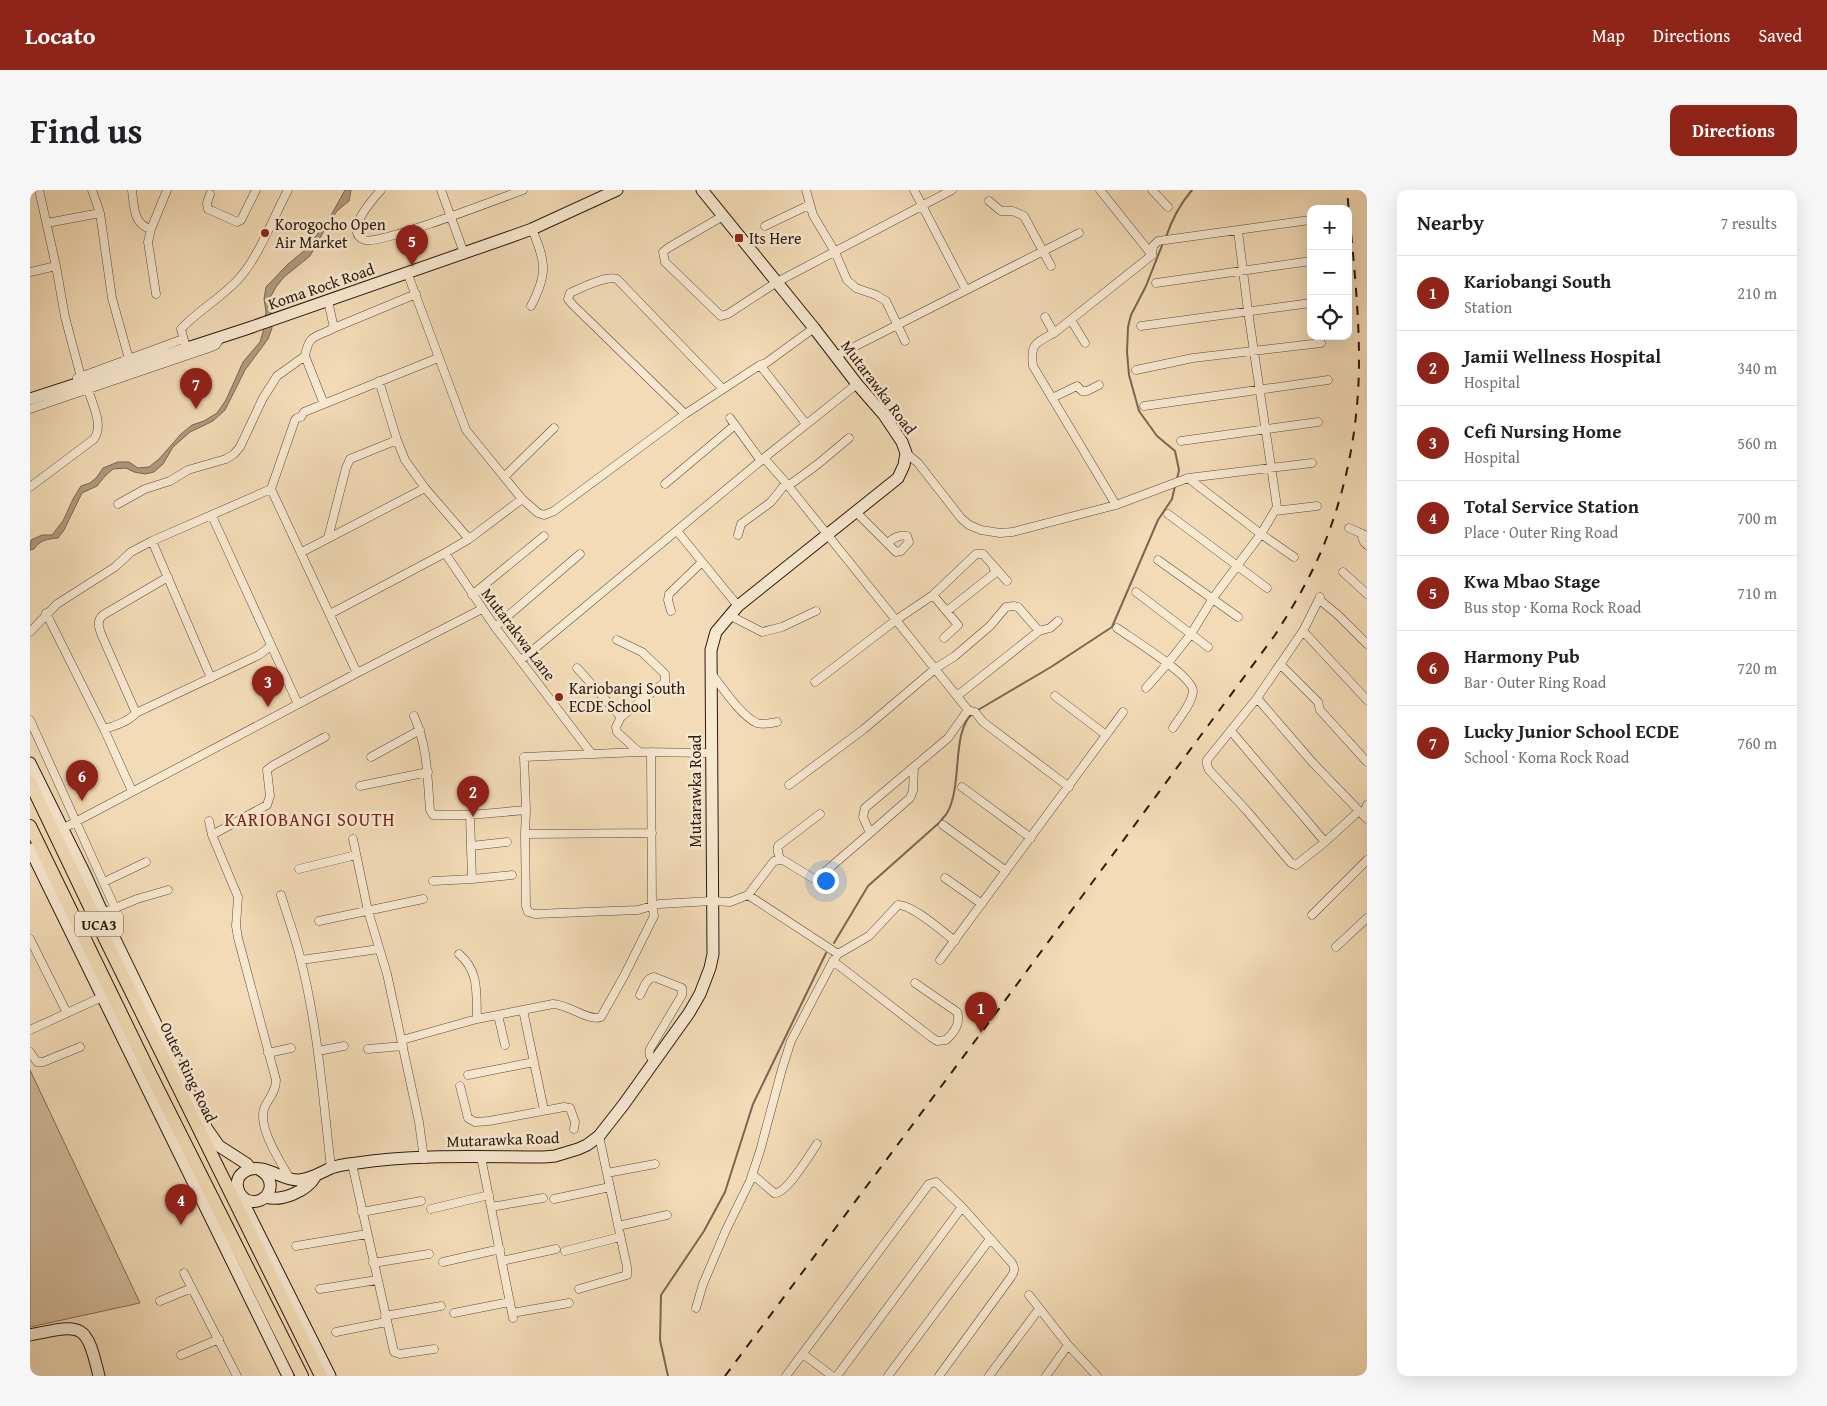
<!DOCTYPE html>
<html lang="en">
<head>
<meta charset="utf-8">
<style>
	body { margin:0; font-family:"Gentium Book Plus",serif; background:#f6f6f6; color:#202124 }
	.controls { position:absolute; right:15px; top:15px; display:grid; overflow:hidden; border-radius:10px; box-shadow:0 5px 20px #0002 }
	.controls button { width:45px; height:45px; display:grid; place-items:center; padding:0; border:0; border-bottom:1px solid #e0e0e0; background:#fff; color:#202124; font:25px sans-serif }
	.you { position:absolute; left:795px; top:690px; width:18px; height:18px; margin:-12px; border:4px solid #fff; border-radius:50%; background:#1a73e8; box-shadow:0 0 0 8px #1a73e833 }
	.badge { display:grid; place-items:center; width:32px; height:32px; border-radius:50%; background:#8f2418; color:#fff; font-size:16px; font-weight:700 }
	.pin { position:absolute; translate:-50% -41px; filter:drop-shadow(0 1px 2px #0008) }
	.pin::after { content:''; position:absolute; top:26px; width:18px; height:15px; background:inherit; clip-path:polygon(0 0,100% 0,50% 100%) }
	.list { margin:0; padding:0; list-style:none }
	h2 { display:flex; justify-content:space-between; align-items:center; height:65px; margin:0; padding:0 20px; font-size:21px }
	h2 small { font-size:16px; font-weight:400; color:#757577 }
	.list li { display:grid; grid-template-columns:32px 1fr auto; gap:15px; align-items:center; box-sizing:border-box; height:75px; padding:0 20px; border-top:1px solid #e0e0e0 }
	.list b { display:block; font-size:19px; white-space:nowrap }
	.list p { margin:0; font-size:16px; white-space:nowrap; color:#757577 }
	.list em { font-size:16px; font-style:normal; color:#757577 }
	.icon { flex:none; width:28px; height:28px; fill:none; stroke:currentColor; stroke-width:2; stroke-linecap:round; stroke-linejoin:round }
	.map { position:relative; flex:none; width:1337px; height:1186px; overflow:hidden; border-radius:10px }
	header { display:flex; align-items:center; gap:30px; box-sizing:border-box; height:70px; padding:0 25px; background:#8f2418; color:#fff }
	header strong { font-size:24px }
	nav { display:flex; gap:28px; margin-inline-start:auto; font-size:18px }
	.intro { display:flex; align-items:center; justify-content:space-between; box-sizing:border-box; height:120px; padding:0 30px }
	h1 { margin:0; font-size:35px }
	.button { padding:12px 22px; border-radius:10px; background:#8f2418; color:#fff; font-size:18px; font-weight:700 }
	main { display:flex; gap:30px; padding:0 30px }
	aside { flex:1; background:#fff; border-radius:10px; box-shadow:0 5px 20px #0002 }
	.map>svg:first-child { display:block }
	.green { fill:#d0ba9a; stroke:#7e6a55 }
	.water { fill:#af997e; stroke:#7b6652 }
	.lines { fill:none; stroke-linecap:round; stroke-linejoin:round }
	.stream { stroke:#7b6652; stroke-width:2 }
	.street-casing { stroke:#5e4a3a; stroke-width:9 }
	.secondary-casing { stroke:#2c1910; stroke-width:13 }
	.primary-casing { stroke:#2c1910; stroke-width:14 }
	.street { stroke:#f7e8d0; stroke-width:8 }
	.secondary { stroke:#f7e8d0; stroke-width:11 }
	.primary { stroke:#f2dbb6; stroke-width:12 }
	.rail { stroke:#2c1910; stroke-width:2; stroke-dasharray:9 9; stroke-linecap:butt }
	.poi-dot { fill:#8f2418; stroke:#f7e8d0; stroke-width:2 }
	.labels { text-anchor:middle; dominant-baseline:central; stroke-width:5; stroke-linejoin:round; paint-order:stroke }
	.shield { fill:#f7e8d0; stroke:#69574a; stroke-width:1 }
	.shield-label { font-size:15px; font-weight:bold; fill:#2c1910 }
	.poi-label { font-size:16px; fill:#2c1910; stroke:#f7e8d0; text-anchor:start }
	.street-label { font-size:16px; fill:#2c1910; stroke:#f7e8d0 }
	.neighbourhood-label { font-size:18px; letter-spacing:1px; fill:#7a1f14; stroke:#f7e8d0 }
</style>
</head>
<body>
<header>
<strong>Locato</strong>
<nav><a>Map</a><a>Directions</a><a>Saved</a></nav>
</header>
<div class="intro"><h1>Find us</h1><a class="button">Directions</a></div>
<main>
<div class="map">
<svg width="1337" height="1186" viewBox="0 0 1337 1186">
	<rect width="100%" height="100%" fill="#f2dbb6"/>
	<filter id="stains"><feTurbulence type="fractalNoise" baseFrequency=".004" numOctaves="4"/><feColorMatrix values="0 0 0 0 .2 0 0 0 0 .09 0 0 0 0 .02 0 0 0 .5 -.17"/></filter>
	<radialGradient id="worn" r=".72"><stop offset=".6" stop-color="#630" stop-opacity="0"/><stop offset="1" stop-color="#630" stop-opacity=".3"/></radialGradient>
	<path class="green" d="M 0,880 L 110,1113 L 0,1137 Z"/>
	<path class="water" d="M 315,0 L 321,0 L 319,11 L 307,21 L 296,37 L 280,66 L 254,87 L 246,97 L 240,108 L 242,138 L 238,149 L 215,180 L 195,220 L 183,231 L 160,242 L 143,257 L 133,274 L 124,282 L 115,284 L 104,282 L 96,278 L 83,279 L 75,286 L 67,296 L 52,303 L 34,340 L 28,348 C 17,349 10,350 4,359 L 0,360 L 1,350 L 12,345 L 22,345 L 33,331 L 43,309 L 51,296 L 60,293 L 67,287 L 73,278 L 88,272 L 99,272 L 108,278 L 119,277 L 129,269 L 151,244 L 162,235 L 174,231 L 187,223 L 196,210 L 213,172 L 230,152 L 233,142 L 236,122 L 234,109 L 236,97 L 257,75 L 275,60 L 299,29 Z"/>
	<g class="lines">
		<path class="stream" d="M 1136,47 C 1142,29 1150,14 1162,0
			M 1133,53 L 1116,96 L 1101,125 L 1098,137 L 1097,162 L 1099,185 L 1109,221 L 1127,246 L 1145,261 L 1149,280 L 1147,289
			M 948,520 L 1021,477 L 1082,437 L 1128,330 L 1142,309 L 1145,296
			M 804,753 L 838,696 L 910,632 C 912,629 915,626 917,623 C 933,596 921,543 942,524
			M 638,1186 L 630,1150 L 631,1105 L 674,1041 L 695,1002 L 723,914 L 796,763"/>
		<g class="street-casing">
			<path id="street" d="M 9,0 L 26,76 L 35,127 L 51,187
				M 62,0 L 70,23 L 82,108 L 99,169
				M 102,0 C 104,15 103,35 121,39
				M 351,0 C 343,9 312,43 335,50 C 350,55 471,8 493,0
				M 411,0 L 434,63
				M 776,0 L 783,25 L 805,62 L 817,90 L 826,98 L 846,105 L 856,111 L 875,151
				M 884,0 L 936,100
				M 1122,0 L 1138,17
				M 180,4 L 177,13 L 178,19 L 207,32 L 211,30 L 226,0
				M 959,11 L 971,21 L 983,21 L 994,26 L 1021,76
				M 693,26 L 638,58 L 633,62 L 635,72 L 691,126 L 698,124 L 747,92 L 922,0
				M 17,33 L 70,23
				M 735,36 L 779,15
				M 1122,65 L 1123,56 L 1128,51 L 1280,30
				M 0,82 L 26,76
				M 377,82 L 436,240 L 492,309 L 508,323 L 514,325 L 524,321 L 655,224 L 730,175 L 736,173 L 784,138
				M 1126,93 L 1281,71
				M 126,104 L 118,52 L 121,39 L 137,0
				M 501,116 C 518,83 516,73 502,39
				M 1015,127 L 1024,143 C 1006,153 1000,153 1003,176 L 1086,315
				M 1041,130 L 1055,153
				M 1111,136 L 1281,113
				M 304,138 L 386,104
				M 1024,143 L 1122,65 L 1070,0
				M 156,158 L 151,139 C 169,119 194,107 212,85 C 230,63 244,26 258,0
				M 275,166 L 294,214
				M 806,166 L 1049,43
				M 730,175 L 776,234
				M 1106,180 L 1163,168 L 1291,153
				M 47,188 L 153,149
				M 349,191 L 367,250 L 375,270 L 395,298 L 439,349
				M 1022,208 L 1047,196 L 1052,201 L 1057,201 L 1069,195
				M 1114,216 L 1298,190
				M 0,219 L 179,158 L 186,155 L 191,147
				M 655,224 L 543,115 L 538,109 L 540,103 C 551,98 576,85 587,89 L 693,199
				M 700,228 L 731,271
				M 1151,251 L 1288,232
				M 876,263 L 888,273 L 931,328 L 939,335 L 951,340 L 970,343 L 983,342 L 1086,315 L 1158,288 L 1282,273
				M 734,268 L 756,293 L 938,520 L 945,522 L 953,532 L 1039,597
				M 474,287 L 524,238
				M 1158,288 L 1231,344 L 1264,367
				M 635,294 L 705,235
				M 758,296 L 788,274 L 819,248
				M 0,297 L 64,249 C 74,235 62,214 58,199
				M 241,299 L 327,483
				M 88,314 L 115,299 L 140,291 L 158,280 L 196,269 L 204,264 L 210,257 L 233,208 L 247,186 L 275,166 C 279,143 286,148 304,138 L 298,111
				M 1245,321 L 1287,316
				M 826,322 L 866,362 L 871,361 L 879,352 L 877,346 C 869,344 863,349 857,353
				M 1138,324 L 1237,398
				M 182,326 L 268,514
				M 1319,338 L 1337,346
				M 647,341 L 708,416
				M 1331,344 L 1334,352 L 1337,355
				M 708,345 L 711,334 L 741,312 L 756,293
				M 298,348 L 316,278 L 320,269 L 367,250
				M 122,351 L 181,488
				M 272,362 L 395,298
				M 415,363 L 465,437 L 561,563
				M 1128,370 L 1208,427
				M 1313,382 L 1337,404
				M 1106,402 L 1178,457
				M 442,405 L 514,346
				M 903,405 L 928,435 L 914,448
				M 1290,407 L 1273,441 L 1227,508 L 1177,570 L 1177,575 L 1179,580 L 1217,621 L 1261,673 L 1266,675 L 1295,652 L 1329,621
				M 1290,407 L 1291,411 L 1308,425 L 1337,454
				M 641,421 L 638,410 L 639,404 L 672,372
				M 917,421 L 965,383 L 963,376
				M 16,423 L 74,539 L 102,601
				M 300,424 L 415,363 L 439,349 L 492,309
				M 699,425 L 732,442 L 752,437 L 786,421
				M 465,437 L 550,364
				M 1087,438 C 1101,448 1163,486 1163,501 C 1162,514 1149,528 1143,538
				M 1273,441 L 1337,510
				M 0,442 L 27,414 L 85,377 L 101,362 L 122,351 L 241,299 L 265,230 L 267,228 L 271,227 L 274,222 L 408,168
				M 587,450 L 612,462 L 635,484 L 635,492 L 591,527 L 586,537 L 587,542 L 609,562
				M 491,470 L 734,268 L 827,194
				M 1250,474 L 1288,512 L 1290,520 L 1337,572
				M 547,478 L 591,527
				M 681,483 C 692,497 711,526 727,533 C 733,535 741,533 747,532
				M 785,492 L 866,430 L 903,405 L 946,364 L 953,364 L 977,391
				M 1116,498 L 1138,473 L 1161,444 L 1183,408 L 1231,344 L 1247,317 L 1218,121 L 1208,41
				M 927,506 L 1009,441 L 1020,438 L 1028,431
				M 1025,506 L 1076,545
				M 1227,508 L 1283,573 L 1337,629
				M 106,523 L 72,446 C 69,438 66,431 73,425 L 138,387
				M 384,526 C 398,558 397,585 400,620 L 403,625 L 440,625 L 496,620
				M 0,530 L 85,718
				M 74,539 C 85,536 98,532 106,523 L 229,465 L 241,456
				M 1201,541 L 1295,652
				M 681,563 L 609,562 L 494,567 L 496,620 L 495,644 L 496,716 L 498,722 L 505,724 L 608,720 L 629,714 L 682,711 L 700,712 L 718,705 L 808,764
				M 341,567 L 390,540
				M 759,595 L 834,539 L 906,478 L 925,466 L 960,436 L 976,417 L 984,416 L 988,417 L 1009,441
				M 330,596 L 398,582
				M 932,597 L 1001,648
				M 1333,625 L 1337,615
				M 179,631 L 182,645 L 208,707 L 206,736 L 208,748 L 246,890 C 246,903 238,908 234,919 C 228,939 251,972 260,989
				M 913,635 L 976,681
				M 32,639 L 327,483 L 452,419
				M 840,643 L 880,608 L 883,601 L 884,577
				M 495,644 L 622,643
				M 182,645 L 237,615 L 240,606 L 237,580 L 242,576 L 295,547
				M 323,649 L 338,721 L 357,784 L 389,932 L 394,969
				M 441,656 L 477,652
				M 750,669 L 748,662 L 748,656 L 790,624
				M 269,679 L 326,665
				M 915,688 L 952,714
				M 442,689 L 482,685
				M 403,691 L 442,689 L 440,625
				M 74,692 L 116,672
				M 251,705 C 257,725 265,746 270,767 C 288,836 293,908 301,978
				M 718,705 L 744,671 L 753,670 L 784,689 L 790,686 L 840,643 L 833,627 L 835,618 L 918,548 L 938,520
				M 73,723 L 107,709 L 138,700
				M 1282,725 L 1337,670
				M 289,731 L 393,709
				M 0,749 L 37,823
				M 1306,757 L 1337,728
				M 429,764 C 450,782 446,804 447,829
				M 271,770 L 349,759
				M 910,770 L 1093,522
				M 803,771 L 901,847 L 907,851 L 916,850 C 924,843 931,833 927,822 L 885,793
				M 610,805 C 614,798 616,788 624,787 L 652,798 L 652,805 L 620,859 C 618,865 620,867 625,871
				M 493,820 L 514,920
				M 468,825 L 475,855
				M 0,840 L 72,807
				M 372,850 L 447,829 L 523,814 C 538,814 559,832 571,827 L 594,786 L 624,726 L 622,715 L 621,562
				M 338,859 L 373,856
				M 288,861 L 314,856
				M 0,862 L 7,872 L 13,872 L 50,857
				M 238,863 L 261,858
				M 438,885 L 504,872
				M 430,896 L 438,928 L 445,932 L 459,931 L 534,917 L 540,918 L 545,932 L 544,939
				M 451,967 L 483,1128
				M 322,974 L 364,1162 L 370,1164 L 404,1159
				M 577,983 L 625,974
				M 722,984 L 744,1003 C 756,1005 780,964 787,954
				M 524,1009 L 580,997
				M 461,1017 L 513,1008
				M 401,1019 L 459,1005
				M 332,1022 L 391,1011
				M 588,1036 L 637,1025
				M 266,1056 L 337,1044
				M 535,1061 L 590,1047
				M 472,1071 L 526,1059
				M 413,1072 L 470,1059
				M 343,1073 L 399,1064
				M 154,1083 L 207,1186
				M 290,1099 L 347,1090
				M 549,1099 L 597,1085 L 597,1077 L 569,946
				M 999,1105 L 1038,1155 L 1016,1186
				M 130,1111 L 162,1098
				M 666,1118 L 673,1094 L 696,1040 L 720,991 L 730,961 L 752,879 L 761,851 L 803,771 L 808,764 L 839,746 L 868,715 C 882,714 913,742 925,751
				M 424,1123 L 480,1112
				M 482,1123 L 539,1113
				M 355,1126 L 411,1116
				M 306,1142 L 356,1132
				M 1038,1155 L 1067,1186
				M 773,1164 L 802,1186
				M 151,1165 L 189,1149
				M 756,1186 L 899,994 L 906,992 L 932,1017 L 982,1073 C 985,1078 985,1081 981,1087 L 909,1186
				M 807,1186 L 932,1017
				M 858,1186 L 960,1049
				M 959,1186 L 1009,1119"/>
		</g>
		<g class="secondary-casing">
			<path id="secondary" d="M 0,209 L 216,139 L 477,48 L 502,39 L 587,0
				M 0,573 L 55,684 L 79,737 L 177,939 L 189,956 L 217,974 L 221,979
				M 0,659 L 258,1186
				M 230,980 C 250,991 238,1018 216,1010 C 205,1002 203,986 218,980 C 235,973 252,991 269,990 C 281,989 290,983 301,978 C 309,975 319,974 327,973 C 388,964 452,967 514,967 L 525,966 L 548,959 L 557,955 L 569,946 L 594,914 L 659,823 L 670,804 L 680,778 L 683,764 L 681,460 L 686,442 L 708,416 L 868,288 L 874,275 L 876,263 L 872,252 L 854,225 L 827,194 L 784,138 L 672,0
				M 210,1006 L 300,1186
				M 236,1007 C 251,1012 277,1001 285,987
				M 0,1145 C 53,1134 56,1132 69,1186"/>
		</g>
		<g class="primary-casing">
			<path id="primary" d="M 0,592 L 76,751 L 291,1186
				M 0,636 L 121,885 L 272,1186"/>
		</g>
		<use href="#street" class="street"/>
		<use href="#secondary" class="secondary"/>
		<use href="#primary" class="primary"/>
		<path class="rail" d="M 695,1186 L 951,843 L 1245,445 C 1264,415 1282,385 1295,352 C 1318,294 1329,232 1329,170 C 1329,114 1322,56 1317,0"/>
	</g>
	<g class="poi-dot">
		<circle cx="235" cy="43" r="5"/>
		<rect x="704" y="43" width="10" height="10" rx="2.5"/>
		<circle cx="529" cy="507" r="5"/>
	</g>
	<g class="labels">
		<rect class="shield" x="45" y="721.5" width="48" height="25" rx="4"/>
		<g class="shield-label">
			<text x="69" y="734">UCA3</text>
		</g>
		<g class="poi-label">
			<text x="245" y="34">Korogocho Open<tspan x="245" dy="18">Air Market</tspan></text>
			<text x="719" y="48">Its Here</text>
			<text x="539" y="498">Kariobangi South<tspan x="539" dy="18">ECDE School</tspan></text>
		</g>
		<g class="street-label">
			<text transform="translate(291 96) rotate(-19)">Koma Rock Road</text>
			<text transform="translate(849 197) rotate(53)">Mutarawka Road</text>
			<text transform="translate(489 444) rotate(53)">Mutarakwa Lane</text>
			<text transform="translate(665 601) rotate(-90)">Mutarawka Road</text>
			<text transform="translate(159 882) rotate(64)">Outer Ring Road</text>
			<text transform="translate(473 949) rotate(-2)">Mutarawka Road</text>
		</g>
		<g class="neighbourhood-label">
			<text x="280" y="629">KARIOBANGI SOUTH</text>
		</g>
	</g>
	<rect width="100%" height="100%" filter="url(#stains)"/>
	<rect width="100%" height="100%" fill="url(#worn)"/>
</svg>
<div class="controls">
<button>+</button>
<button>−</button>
<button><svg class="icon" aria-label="locate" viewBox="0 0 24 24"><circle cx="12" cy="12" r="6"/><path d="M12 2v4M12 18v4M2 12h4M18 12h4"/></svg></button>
</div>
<div class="you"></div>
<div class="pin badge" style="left:951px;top:843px">1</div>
<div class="pin badge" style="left:443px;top:627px">2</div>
<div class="pin badge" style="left:238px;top:517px">3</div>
<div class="pin badge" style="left:151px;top:1035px">4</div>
<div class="pin badge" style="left:382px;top:76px">5</div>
<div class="pin badge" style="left:52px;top:611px">6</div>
<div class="pin badge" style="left:166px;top:219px">7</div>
</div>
<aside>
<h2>Nearby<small>7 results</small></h2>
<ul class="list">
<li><span class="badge">1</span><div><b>Kariobangi South</b><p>Station</p></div><em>210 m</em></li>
<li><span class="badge">2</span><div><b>Jamii Wellness Hospital</b><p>Hospital</p></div><em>340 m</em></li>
<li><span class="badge">3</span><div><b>Cefi Nursing Home</b><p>Hospital</p></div><em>560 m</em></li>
<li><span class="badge">4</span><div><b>Total Service Station</b><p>Place · Outer Ring Road</p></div><em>700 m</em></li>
<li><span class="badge">5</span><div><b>Kwa Mbao Stage</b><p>Bus stop · Koma Rock Road</p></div><em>710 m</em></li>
<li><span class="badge">6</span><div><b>Harmony Pub</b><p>Bar · Outer Ring Road</p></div><em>720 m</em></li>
<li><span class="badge">7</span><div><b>Lucky Junior School ECDE</b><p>School · Koma Rock Road</p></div><em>760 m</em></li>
</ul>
</aside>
</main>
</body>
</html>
